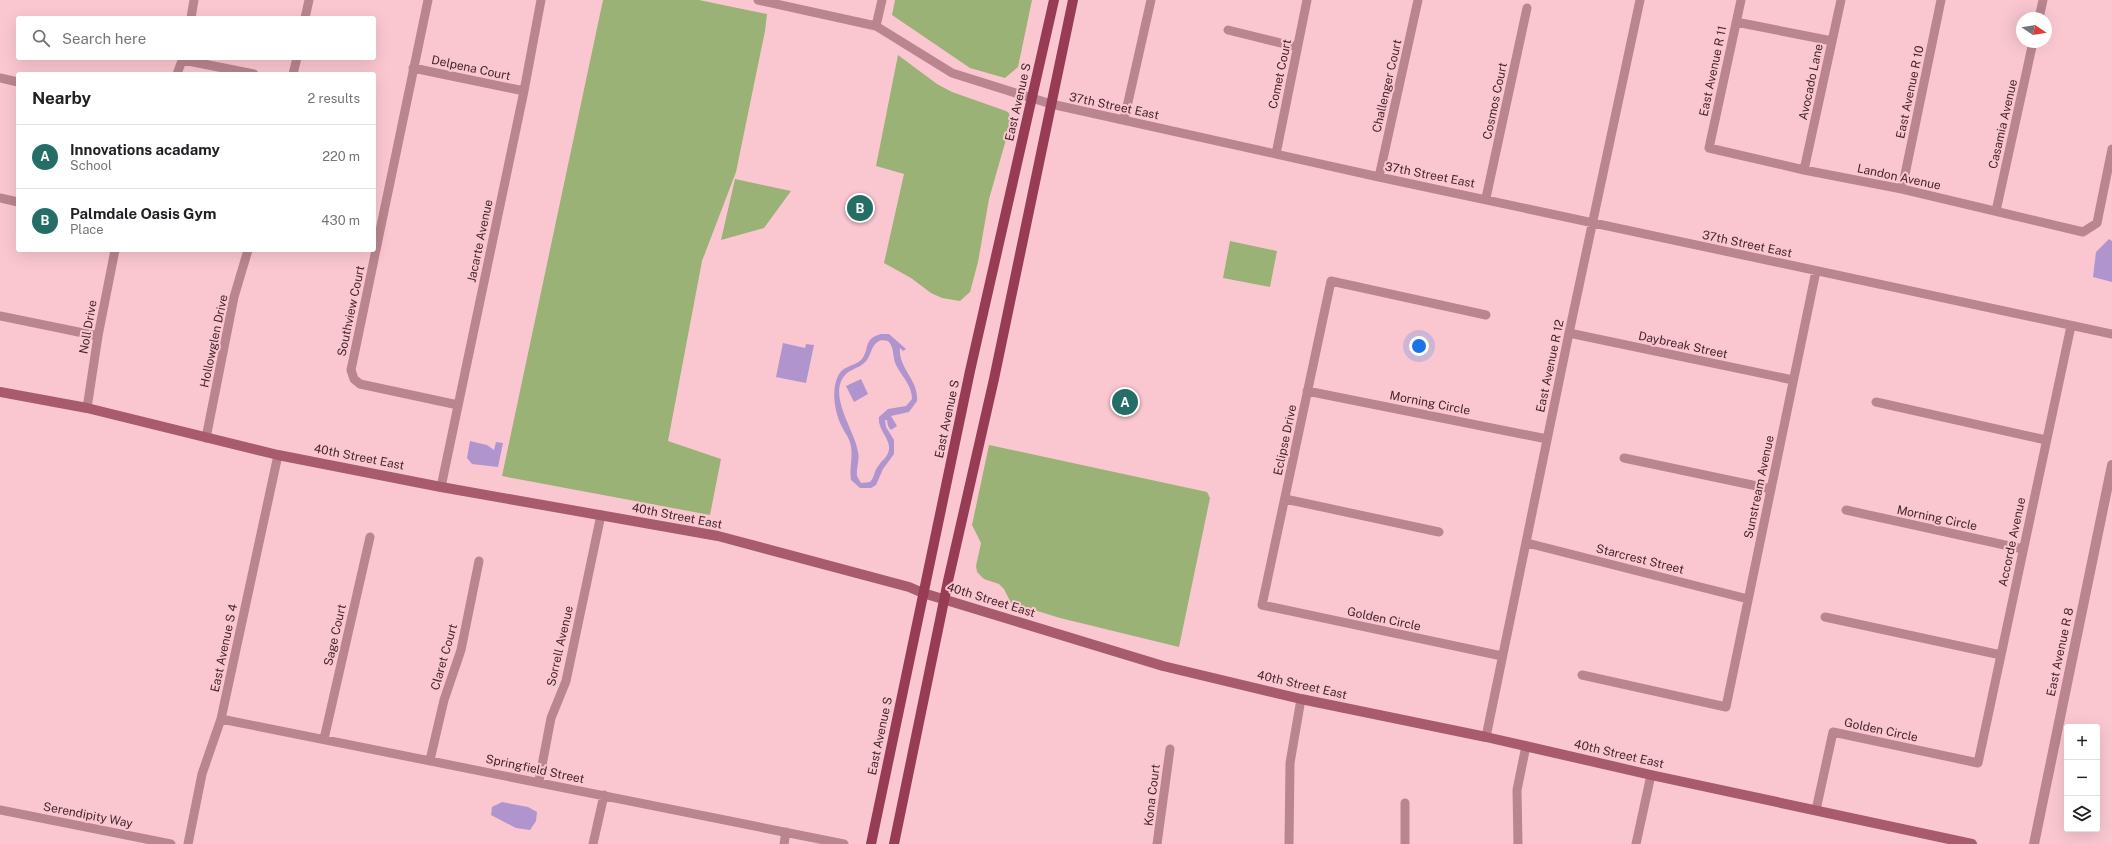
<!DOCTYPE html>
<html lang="en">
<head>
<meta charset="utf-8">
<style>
	body { margin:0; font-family:"Public Sans",sans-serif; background:#f6f6f6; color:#202124 }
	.controls { position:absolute; right:12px; bottom:12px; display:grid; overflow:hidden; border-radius:4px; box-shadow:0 4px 16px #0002 }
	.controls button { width:36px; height:36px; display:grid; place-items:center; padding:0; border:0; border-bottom:1px solid #e0e0e0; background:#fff; color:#202124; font:20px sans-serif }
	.compass { position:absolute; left:2016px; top:12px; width:36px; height:36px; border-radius:50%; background:#fff; box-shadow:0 4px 16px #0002; rotate:102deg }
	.you { position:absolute; left:1419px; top:346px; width:14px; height:14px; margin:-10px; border:3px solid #fff; border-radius:50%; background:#1a73e8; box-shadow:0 0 0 6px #1a73e833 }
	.badge { display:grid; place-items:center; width:26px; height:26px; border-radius:50%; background:#256e66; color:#fff; font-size:13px; font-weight:700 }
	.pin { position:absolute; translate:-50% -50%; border:2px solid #fff; box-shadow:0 1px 4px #0006 }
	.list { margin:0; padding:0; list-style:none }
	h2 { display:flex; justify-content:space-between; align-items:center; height:52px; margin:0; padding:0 16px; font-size:17px }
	h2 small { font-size:13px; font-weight:400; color:#757577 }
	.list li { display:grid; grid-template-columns:26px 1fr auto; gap:12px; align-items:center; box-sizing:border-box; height:64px; padding:0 16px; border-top:1px solid #e0e0e0 }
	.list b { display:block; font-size:15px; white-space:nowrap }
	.list p { margin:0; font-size:13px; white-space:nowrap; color:#757577 }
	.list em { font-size:13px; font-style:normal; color:#757577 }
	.icon { flex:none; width:22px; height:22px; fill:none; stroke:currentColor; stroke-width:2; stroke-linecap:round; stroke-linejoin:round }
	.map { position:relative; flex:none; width:2112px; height:844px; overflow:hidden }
	.search { position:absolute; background:#fff; box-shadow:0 4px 16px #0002; left:16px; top:16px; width:360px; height:44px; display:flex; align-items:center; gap:10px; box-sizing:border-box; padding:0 14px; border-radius:4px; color:#757577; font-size:15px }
	.panel { position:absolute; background:#fff; box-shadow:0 4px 16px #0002; left:16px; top:72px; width:360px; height:180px; border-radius:4px }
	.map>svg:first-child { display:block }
	.green { fill:#9ab275 }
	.water { fill:#af94ce; fill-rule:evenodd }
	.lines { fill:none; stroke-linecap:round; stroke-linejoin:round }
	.minor { stroke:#ba858f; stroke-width:9 }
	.tertiary { stroke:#ba858f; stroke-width:10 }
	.secondary { stroke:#a75b6d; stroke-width:10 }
	.primary { stroke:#983b55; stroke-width:10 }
	.labels { text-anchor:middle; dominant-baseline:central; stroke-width:4; stroke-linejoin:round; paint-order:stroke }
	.street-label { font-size:12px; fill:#45252d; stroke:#fac7d1 }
</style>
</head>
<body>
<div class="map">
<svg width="2112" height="844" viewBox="0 0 2112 844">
	<rect width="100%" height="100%" fill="#fac7d1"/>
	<path class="green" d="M 603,0 L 699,0 L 767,14 L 765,31 L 736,172 L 702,261 L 668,441 L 721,459 L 710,515 L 502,476 Z
		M 895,0 L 1032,0 L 1018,67 L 1005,78 L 970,68 L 892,15 Z
		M 898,55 L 937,84 L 952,92 L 1006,111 L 1009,113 L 1011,122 L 989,199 L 978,262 L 970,292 L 960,301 L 942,298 L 931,293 L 911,278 L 884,263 L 904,174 L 876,166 Z
		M 735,179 L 791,191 L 764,228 L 721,240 Z
		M 1230,241 L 1277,251 L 1270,287 L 1223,278 Z
		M 989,445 L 1207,492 L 1210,498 L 1179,647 L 1060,618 L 1011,603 L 1004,589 L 999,584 L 984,579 L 977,572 L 976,566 L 981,543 L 972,525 Z"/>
	<path class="water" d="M 2109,239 L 2112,241 L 2112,282 L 2093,277 L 2096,252 Z
		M 881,334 L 889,334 L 906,349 L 903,351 L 900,348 C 898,368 919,380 917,401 L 909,412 L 891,416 L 897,426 L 891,430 L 888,426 L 887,420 L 885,420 L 886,427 L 894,440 L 894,454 L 883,469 L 876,485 L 871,488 L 860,488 L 851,480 C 849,469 853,458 851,447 C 850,438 844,432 841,425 C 834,410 831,388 839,374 C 845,365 856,366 862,359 C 870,348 863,339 881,334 ZM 882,340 L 888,341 C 895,348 892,356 896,365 C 902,377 912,385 912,399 L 906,406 L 888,409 L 879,417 C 877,432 895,441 887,455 C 885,459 881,461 879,465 C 874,470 875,477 870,482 L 861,483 L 857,476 C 856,468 860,460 858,452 C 856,432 826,394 846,374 C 851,369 859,368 864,363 C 873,356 869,344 882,340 Z
		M 783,343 L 805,348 L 806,344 L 814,345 L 806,383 L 776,377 Z
		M 861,379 L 868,394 L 854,402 L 846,386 Z
		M 470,441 L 487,445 L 494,450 L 496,442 L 503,443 L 498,467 L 472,464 L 467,458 Z
		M 502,802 L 528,807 L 537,812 L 536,821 L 530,830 L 516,828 L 491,815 L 492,807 Z"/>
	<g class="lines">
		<path class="minor" d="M 428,0 L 351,370 L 354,379 L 360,384 L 458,405
			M 758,0 L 876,26 L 952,73 L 1051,104 L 1379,177 L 2112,334
			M 1741,0 L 1709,148 L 1804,170 L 1902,189 L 2083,232 L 2097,223 L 2112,149
			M 191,18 L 194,0
			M 305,18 L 309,0
			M 2039,18 L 2043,0
			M 1736,22 L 1832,41
			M 876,26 L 882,0
			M 1228,30 L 1297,47
			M 183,60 L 254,74
			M 413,68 L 524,91
			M 177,74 L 183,58
			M 293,74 L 297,58
			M 0,78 L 18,82
			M 1124,120 L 1151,0
			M 1276,154 L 1307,0
			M 1804,170 L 1841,0
			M 1379,177 L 1418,0
			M 1902,189 L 1941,0
			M 0,198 L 18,202
			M 1486,198 L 1527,8
			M 1996,211 L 2033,42
			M 1486,315 L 1331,281 L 1262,605 L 1502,656
			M 0,316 L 98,336
			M 1569,333 L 1793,380
			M 1307,391 L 1547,439
			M 1876,402 L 2046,440
			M 87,408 L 98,336 L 115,250
			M 206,438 L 234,297 L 248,250
			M 1624,458 L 1771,489
			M 441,487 L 524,91 L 541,0
			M 1285,499 L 1439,532
			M 1846,510 L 2023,549
			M 1527,543 L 1748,599
			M 1825,617 L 2001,655
			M 1582,675 L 1726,707 L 1816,271
			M 221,719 L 844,844
			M 1486,737 L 1569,333 L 1640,0
			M 324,739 L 370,537
			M 430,760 L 444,700 L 461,650 L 479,561
			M 539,781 L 551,718 L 566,681 L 601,515
			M 1405,803 L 1405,844
			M 0,810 L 171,844
			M 1816,810 L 1833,732 L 1978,763 L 2071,326
			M 188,844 L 202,774 L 221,719 L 278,455
			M 593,844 L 604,795
			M 784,844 L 786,832
			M 1157,844 L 1170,749
			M 1289,844 L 1290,763 L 1301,699
			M 1518,844 L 1517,790 L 1526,746
			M 1636,844 L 1651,775"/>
		<path class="tertiary" d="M 2034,844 L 2112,465"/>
		<path class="secondary" d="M 0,392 L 87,408 L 278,455 L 441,487 L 718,536 L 909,587 L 923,593 L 1163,666 L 1301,699 L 1486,737 L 1651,775 L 1972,844"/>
		<path class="primary" d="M 871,844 L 970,371 L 1054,0
			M 894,844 L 948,581 L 994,379 L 1073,0"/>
	</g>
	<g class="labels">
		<g class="street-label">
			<text transform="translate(471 68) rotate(12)">Delpena Court</text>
			<text transform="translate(1713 71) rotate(-78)">East Avenue R 11</text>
			<text transform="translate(1280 74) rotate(-78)">Comet Court</text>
			<text transform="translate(1811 82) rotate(-78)">Avocado Lane</text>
			<text transform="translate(1387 86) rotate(-77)">Challenger Court</text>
			<text transform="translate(1910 92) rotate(-78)">East Avenue R 10</text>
			<text transform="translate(1495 101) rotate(-78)">Cosmos Court</text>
			<text transform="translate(1018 102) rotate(-77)">East Avenue S</text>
			<text transform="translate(1114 106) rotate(12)">37th Street East</text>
			<text transform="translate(2003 124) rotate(-77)">Casamia Avenue</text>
			<text transform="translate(1430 175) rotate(11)">37th Street East</text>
			<text transform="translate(1899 177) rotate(12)">Landon Avenue</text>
			<text transform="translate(480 241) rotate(-78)">Jacarte Avenue</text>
			<text transform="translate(1747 244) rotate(12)">37th Street East</text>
			<text transform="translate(351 311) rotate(-78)">Southview Court</text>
			<text transform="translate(88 327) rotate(-80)">Noll Drive</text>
			<text transform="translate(214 341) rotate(-78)">Hollowglen Drive</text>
			<text transform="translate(1683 345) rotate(12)">Daybreak Street</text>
			<text transform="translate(1550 366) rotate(-78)">East Avenue R 12</text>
			<text transform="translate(1430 403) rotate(11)">Morning Circle</text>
			<text transform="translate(947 419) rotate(-78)">East Avenue S</text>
			<text transform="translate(1285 440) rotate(-78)">Eclipse Drive</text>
			<text transform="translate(359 457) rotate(11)">40th Street East</text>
			<text transform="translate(1759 487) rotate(-78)">Sunstream Avenue</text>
			<text transform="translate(677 516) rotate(11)">40th Street East</text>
			<text transform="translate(1937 518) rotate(12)">Morning Circle</text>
			<text transform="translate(2012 542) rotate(-78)">Accorde Avenue</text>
			<text transform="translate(1640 559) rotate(14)">Starcrest Street</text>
			<text transform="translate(991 600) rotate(17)">40th Street East</text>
			<text transform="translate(1384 619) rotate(12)">Golden Circle</text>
			<text transform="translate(335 635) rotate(-77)">Sage Court</text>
			<text transform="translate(560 646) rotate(-77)">Sorrell Avenue</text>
			<text transform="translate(224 648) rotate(-78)">East Avenue S 4</text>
			<text transform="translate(2060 652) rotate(-78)">East Avenue R 8</text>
			<text transform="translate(444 657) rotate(-74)">Claret Court</text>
			<text transform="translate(1302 685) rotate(13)">40th Street East</text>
			<text transform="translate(1881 730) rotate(12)">Golden Circle</text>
			<text transform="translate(880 736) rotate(-78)">East Avenue S</text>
			<text transform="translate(1619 754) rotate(13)">40th Street East</text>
			<text transform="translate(535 769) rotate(12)">Springfield Street</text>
			<text transform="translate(1152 795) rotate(-83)">Kona Court</text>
			<text transform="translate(88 815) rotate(11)">Serendipity Way</text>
		</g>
	</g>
</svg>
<div class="controls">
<button>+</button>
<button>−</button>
<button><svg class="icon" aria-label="layers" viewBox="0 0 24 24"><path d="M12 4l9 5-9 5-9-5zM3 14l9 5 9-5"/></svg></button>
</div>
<svg class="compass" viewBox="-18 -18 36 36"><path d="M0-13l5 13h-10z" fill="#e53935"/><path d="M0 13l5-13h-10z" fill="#757577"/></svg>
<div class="you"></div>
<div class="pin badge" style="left:1125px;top:402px">A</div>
<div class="pin badge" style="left:860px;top:208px">B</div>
<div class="search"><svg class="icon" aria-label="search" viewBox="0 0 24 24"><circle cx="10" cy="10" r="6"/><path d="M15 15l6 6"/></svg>Search here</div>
<section class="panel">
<h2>Nearby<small>2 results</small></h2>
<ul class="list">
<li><span class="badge">A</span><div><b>Innovations acadamy</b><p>School</p></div><em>220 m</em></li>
<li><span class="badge">B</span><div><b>Palmdale Oasis Gym</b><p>Place</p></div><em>430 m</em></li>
</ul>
</section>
</div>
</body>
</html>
